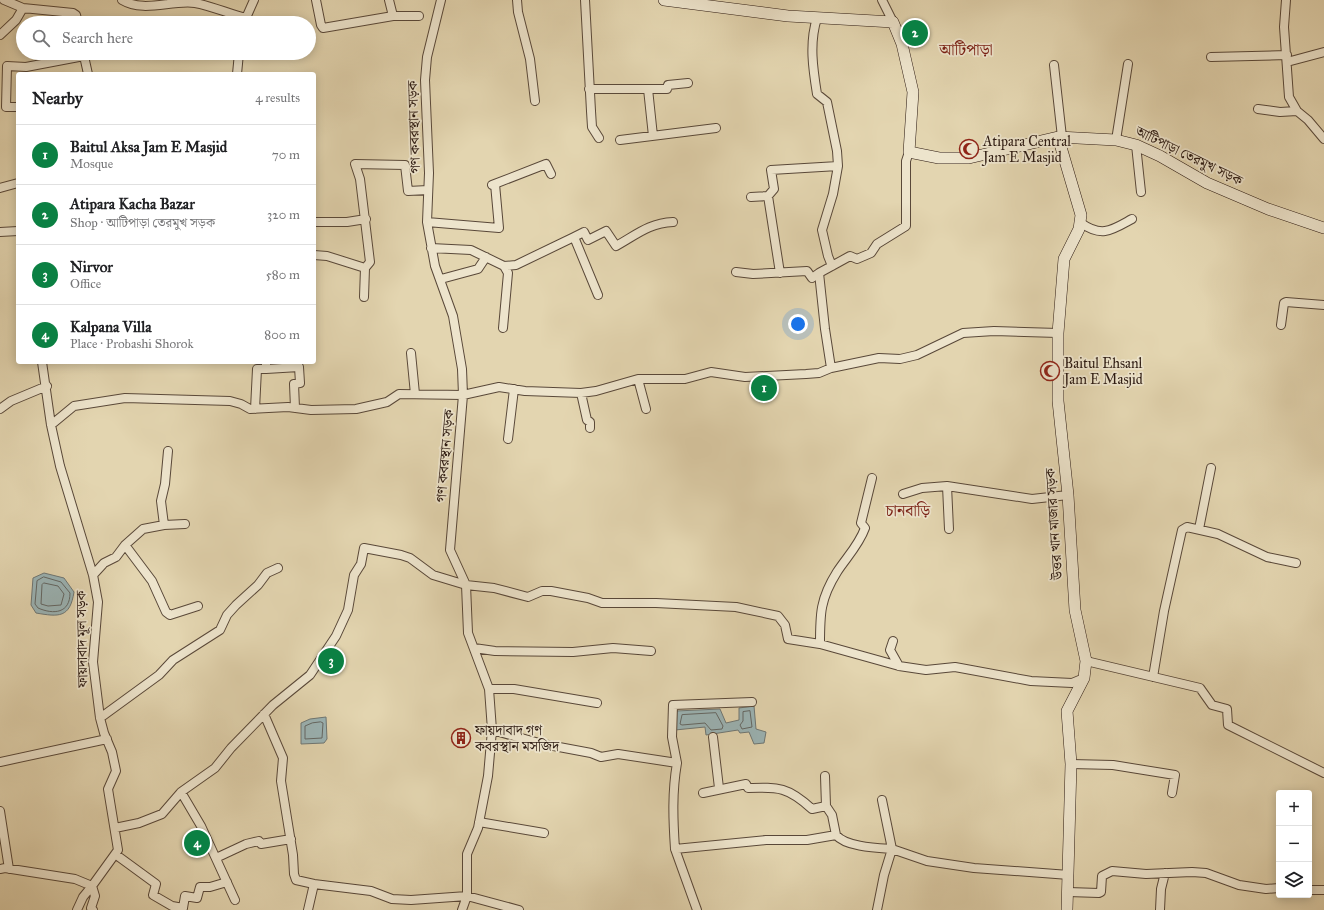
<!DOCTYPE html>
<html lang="en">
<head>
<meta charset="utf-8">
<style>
	body { margin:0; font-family:"IM FELL Great Primer","Noto Serif Bengali",serif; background:#f6f6f6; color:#202124 }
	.controls { position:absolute; right:12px; bottom:12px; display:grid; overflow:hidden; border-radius:4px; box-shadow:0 2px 10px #0003 }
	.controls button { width:36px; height:36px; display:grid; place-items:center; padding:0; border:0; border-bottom:1px solid #e0e0e0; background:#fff; color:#202124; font:20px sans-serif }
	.you { position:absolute; left:798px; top:324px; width:14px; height:14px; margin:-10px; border:3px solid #fff; border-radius:50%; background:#1a73e8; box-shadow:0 0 0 6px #1a73e833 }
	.badge { display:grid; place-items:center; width:26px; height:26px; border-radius:50%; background:#0b8043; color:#fff; font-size:13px; font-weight:700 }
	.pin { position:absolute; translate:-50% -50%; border:2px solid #fff; box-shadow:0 1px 4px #0006 }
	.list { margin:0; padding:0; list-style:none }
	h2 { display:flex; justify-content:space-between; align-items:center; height:52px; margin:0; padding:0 16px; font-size:17px }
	h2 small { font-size:13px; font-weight:400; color:#757577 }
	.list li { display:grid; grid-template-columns:26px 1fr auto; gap:12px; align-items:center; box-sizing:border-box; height:60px; padding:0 16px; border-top:1px solid #e0e0e0 }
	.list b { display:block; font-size:15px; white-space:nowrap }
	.list p { margin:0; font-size:13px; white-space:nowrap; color:#757577 }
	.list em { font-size:13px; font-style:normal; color:#757577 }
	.icon { flex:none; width:22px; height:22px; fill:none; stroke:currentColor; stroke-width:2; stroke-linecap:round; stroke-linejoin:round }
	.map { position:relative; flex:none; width:1324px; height:910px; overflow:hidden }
	.search { position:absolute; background:#fff; box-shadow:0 2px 10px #0003; left:16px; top:16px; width:300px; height:44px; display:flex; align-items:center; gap:10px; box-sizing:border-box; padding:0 14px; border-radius:22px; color:#757577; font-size:15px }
	.panel { position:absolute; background:#fff; box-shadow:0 2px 10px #0003; left:16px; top:72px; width:300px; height:292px; border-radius:4px }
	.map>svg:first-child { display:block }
	.water { fill:#9bb5b7; stroke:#6e7775 }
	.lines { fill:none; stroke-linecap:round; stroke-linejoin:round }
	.shore { stroke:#636764; stroke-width:1 }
	.street-casing { stroke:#594839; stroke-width:10 }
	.secondary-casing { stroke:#2b1911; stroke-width:12 }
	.street { stroke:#ede4cc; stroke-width:8 }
	.secondary { stroke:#ede4cc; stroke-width:11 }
	.labels { text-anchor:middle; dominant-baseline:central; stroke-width:3.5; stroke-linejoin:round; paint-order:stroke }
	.street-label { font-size:14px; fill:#2b1911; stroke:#ede4cc }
	.poi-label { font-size:14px; fill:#2b1911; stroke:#ede4cc; text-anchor:start }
	.quarter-label { font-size:16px; fill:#7a1f14; stroke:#ede4cc }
</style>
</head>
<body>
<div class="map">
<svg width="1324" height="910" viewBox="0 0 1324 910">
	<rect width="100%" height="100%" fill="#e3d5b0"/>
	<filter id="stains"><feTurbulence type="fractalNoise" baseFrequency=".005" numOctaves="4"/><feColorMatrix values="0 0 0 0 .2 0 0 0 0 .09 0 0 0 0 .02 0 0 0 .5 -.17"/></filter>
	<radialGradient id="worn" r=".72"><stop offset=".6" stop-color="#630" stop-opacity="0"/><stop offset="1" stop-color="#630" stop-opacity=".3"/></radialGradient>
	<path class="water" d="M 44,573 L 64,578 L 74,592 C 70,618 59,617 36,613 L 31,605 L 33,578 Z
		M 754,706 L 756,729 L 766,732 L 764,743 L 754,744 L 749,732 L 740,733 L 738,730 L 706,735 L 705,727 L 675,730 L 676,711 L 720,709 L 726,723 L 739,720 L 739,708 Z
		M 326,717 L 327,739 L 324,743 L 301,744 L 301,723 L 310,719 Z"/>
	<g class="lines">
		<path class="shore" d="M 44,577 L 61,582 L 70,593 C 70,613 54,615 38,608 L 35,604 L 37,581 Z
			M 44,583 L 58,586 L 64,594 L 61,605 L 48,606 L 41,604 L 42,585 Z
			M 750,711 L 752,727 L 742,729 L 740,725 L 743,721 L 743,712 Z
			M 716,713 L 723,726 L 722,729 L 711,730 L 705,723 L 682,725 L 680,724 L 682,715 Z
			M 321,722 L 323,723 L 322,738 L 305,739 L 305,726 L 312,723 Z"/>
		<g class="street-casing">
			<path id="street" d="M 4,0 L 23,8 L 73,13 L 76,15 L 78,23
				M 122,0 C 144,13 170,0 195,3 C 212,6 229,14 246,18 L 254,0
				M 316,0 L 321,25 L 323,28 L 393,16
				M 389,0 L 393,16 L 419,16
				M 441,0 L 427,57 L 425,80 L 429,173 L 427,222 L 435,266 L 453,316 L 462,369 L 463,395 L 450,550 L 466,585 L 468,633 L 489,689 L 492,730 L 488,776 L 478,828 L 467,854 L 467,896 L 462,910
				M 517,0 L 518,12 L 530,59 L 535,101
				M 585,0 L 591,111 L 592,127 L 599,138
				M 882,0 L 893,22
				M 1286,0 L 1284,27 L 1289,97 L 1297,111
				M 817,18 C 809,43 813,69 817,94 L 827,102 L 837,151 L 838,166
				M 0,35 L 16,20 L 23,8
				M 84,56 L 88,74
				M 1211,57 L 1287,55
				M 1287,62 L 1324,52
				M 1054,65 L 1062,137
				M 237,74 L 239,53
				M 589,89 L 667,89 L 668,85 L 688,83
				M 648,89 L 653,136
				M 18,107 L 6,107 L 7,66 L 26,67 L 84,56 L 84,53
				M 1258,109 L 1280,112 L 1297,111 L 1308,120 L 1324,139
				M 620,140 L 716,128
				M 1116,140 L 1128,64
				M 1136,145 L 1141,192
				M 0,188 L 18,183
				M 768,196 L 780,273
				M 751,197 L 768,196 L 774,189 L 771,170 L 838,166 L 833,194 L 822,230 L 828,256 L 832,266
				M 314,222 L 347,222 L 366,219
				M 427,222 L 499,228 L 495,184 L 492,185 L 546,164 L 551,174
				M 1081,223 C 1102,238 1112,230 1132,219
				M 0,232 L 18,231
				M 574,237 L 584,232 L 588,240 L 606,231 L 616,246 C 636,235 649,223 673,222
				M 431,248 L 471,250 L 504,266 L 508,273 L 503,328
				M 314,255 L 327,256 L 365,268
				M 504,266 L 516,265 L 574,237 L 598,295
				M 736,272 L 753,274 L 807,271 L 812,278 L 819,273
				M 441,279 L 478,269 L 486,257
				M 364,297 L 365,268 L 370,262 L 360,179 L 355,164 L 405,165 L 408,191 L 428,190
				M 1281,325 L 1284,303 L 1286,302 L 1324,305
				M 411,353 L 415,394
				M 831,368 L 825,329 L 819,273 L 850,256 L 857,259 L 871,253 L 877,244 L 906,226 L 906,161 L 909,152
				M 266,369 L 299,367 L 300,383 L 294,384 L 295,408
				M 638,379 L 646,409
				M 581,393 L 587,420 L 590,422 L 590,428
				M 0,409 L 11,401 L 47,386
				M 255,409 L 257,369 L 266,369 L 266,362
				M 51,425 L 74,406 L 125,398 L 230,401 L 241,404 L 250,409 L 288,407 L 311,410 L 356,409 L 387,402 L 399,394 L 463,395 L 499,387 L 525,391 L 581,393 L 596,391 L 638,379 L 685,379 L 711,372 L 745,377 L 806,374 L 819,373 L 831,368 L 879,358 L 900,359 L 917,355 L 963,333 L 994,331 L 1058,333
				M 508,439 L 514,389
				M 903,494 L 922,488 L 947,486
				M 164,525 L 161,501 L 165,484 L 168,451
				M 949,529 L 947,486 L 1032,499 L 1068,495
				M 1199,529 L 1211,468
				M 125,545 L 152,581 L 166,612 L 170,615 L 198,606
				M 93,575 L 104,563 L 116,557 L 125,545 L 143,529 L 164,525 L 185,524
				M 893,641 L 890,650 L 899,666
				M 820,644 C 820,614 820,599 837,572 C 846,558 859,545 865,528 L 861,523 L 872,478
				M 474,648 L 495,651 L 573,652 L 613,648 L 651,651
				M 1086,661 L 1200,688 L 1212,705 L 1227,709 L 1228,725 L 1324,773
				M 1153,677 L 1164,611 L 1182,530 L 1187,527 L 1218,534 L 1267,557 L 1296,563
				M 489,689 L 514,689 L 597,703
				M 264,714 L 283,758 L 281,781 L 293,855 L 294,874 L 296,880 L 314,884 L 371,891 L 392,899 L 411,900 L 467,896 L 519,910
				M 100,718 L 159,675 L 173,660 L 220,630 L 227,615 L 236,605 L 258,585 L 267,573 L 278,568
				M 492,730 L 543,744 L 591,753 L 601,757 L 618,754 L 677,763 C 672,792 673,819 675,849
				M 713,737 L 719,788
				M 0,762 L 107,739
				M 677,763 L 672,737 L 673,705 L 752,702
				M 1071,764 L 1113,765 L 1175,775 L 1172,793
				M 825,776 L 826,806 L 832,815 L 836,835
				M 181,792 L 201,826 L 235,900
				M 703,793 L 746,784 L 748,788 C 779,787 788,787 812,809 L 826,806
				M 0,811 L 9,869
				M 479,822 L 544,833
				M 115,828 L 139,823 L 162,814 L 181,792 L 215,768 L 231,748 L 273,705 L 310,675 L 336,636 L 348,610 L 354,575 L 361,564 L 364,548 L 401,555 L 410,558 L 433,575 L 466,585 L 494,588 L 528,597 L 542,591 L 551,591 L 588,598 L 602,603 L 656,603 L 736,607 L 778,616 L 785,625 L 788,639 L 820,644 L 899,666 L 926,670 L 955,667 L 1031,681 L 1072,683 L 1084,678
				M 115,854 L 156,884 L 153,895 L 172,906 L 183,908 L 185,896 L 197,898 L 200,887 L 210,887 L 227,882
				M 216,858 L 246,844 L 259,841 L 261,844 L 291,839
				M 0,869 L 5,868 L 75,879 L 92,886 L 118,850 L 108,789 L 116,771 L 112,752 L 104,733 L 100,718 L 93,662 L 98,602 L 93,575 L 60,466 L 51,425 L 42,362
				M 92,886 L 95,896 L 91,908 L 93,910
				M 1309,890 L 1324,890
				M 1068,892 L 1099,893 L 1101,892 L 1102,876 L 1112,871 L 1146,874 L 1192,872 L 1206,873 L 1239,885 L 1266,889 L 1279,888
				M 77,910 L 83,897 L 92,886
				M 308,910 L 314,884
				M 697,910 L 675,849 L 766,840 L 807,840 L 836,835 C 846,847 877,848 892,849 L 882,800
				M 877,910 L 884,875 L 892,849 L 927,861 L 974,868 L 1069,875
				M 1160,910 L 1161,889 L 1165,873"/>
		</g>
		<g class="secondary-casing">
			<path id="secondary" d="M 664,0 L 788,16 L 893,22 L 902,44 L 913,92 L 909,152 L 939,158 L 969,158 L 1058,137 L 1116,140 L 1136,145 L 1160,156 L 1207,183 L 1268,209 L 1324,228
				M 1058,137 L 1081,215 L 1079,229 L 1064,259 L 1058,333 L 1058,401 L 1068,495 L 1075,610 L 1086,661 L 1084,678 L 1067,711 L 1071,764 L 1067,910"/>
		</g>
		<use href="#street" class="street"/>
		<use href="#secondary" class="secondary"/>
	</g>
	<defs>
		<g id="mosque-ring" transform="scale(1)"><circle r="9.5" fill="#ede4cc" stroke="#8f2418" stroke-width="1.5"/><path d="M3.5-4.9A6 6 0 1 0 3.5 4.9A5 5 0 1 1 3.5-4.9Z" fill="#8f2418"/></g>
		<g id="building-ring" transform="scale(1)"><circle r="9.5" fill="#ede4cc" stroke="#8f2418" stroke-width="1.5"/><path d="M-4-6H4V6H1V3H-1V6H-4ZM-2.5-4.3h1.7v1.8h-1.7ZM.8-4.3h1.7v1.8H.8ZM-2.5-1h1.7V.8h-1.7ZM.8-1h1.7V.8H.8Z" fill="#8f2418"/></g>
	</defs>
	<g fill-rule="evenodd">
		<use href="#mosque-ring" x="969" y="149"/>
		<use href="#mosque-ring" x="1050" y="371"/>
		<use href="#building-ring" x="461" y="738"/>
	</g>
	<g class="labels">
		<g class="street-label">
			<text transform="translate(414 127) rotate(-92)">গণ কবরস্থান সড়ক</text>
			<text transform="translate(1189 156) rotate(26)">আটিপাড়া তেরমুখ সড়ক</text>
			<text transform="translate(445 456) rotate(-85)">গণ কবরস্থান সড়ক</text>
			<text transform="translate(1054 524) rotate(-94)">উত্তর খান মাজার সড়ক</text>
			<text transform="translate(82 639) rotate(-91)">ফায়দাবাদ মূল সড়ক</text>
		</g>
		<g class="poi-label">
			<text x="983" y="141">Atipara Central<tspan x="983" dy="16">Jam E Masjid</tspan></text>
			<text x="1064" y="363">Baitul Ehsanl<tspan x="1064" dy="16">Jam E Masjid</tspan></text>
			<text x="475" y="730">ফায়দাবাদ গণ<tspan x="475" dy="16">কবরস্থান মসজিদ</tspan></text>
		</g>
		<g class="quarter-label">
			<text x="966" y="49">আটিপাড়া</text>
			<text x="908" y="510">চানবাড়ি</text>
		</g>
	</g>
	<rect width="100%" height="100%" filter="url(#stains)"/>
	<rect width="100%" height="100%" fill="url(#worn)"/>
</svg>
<div class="controls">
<button>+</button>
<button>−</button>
<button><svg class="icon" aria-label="layers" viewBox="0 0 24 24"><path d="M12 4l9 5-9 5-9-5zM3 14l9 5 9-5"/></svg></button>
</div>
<div class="you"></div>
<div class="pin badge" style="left:764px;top:388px">1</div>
<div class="pin badge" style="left:915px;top:33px">2</div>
<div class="pin badge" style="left:331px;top:661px">3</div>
<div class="pin badge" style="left:197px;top:843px">4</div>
<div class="search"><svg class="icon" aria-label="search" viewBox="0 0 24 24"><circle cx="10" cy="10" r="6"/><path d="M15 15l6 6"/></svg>Search here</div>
<section class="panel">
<h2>Nearby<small>4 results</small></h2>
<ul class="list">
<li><span class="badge">1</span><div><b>Baitul Aksa Jam E Masjid</b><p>Mosque</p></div><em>70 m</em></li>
<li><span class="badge">2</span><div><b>Atipara Kacha Bazar</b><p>Shop · আটিপাড়া তেরমুখ সড়ক</p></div><em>320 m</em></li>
<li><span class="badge">3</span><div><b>Nirvor</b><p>Office</p></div><em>580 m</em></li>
<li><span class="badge">4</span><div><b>Kalpana Villa</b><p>Place · Probashi Shorok</p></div><em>800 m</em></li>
</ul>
</section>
</div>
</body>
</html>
